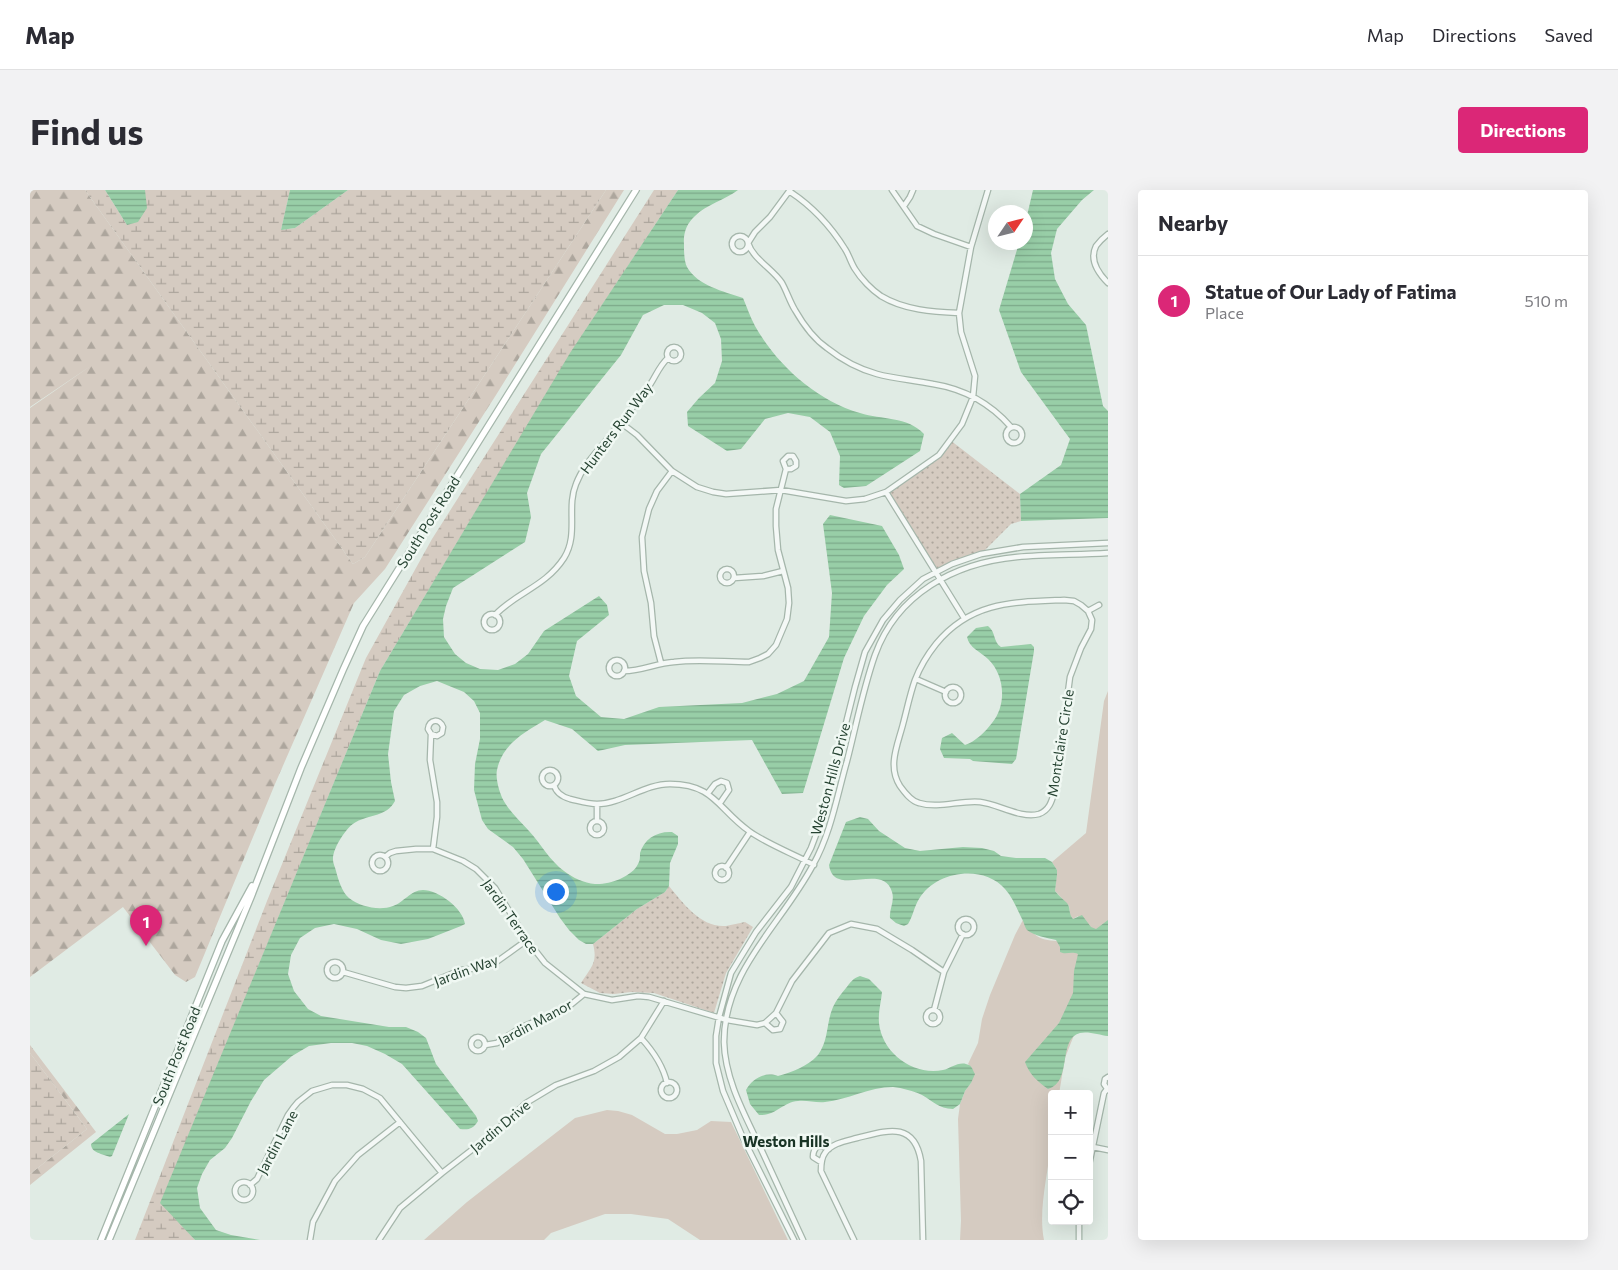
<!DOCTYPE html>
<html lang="en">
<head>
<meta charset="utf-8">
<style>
	body { margin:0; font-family:Commissioner,sans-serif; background:#f2f2f3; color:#2b2b33 }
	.controls { position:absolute; right:15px; bottom:15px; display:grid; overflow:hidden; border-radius:5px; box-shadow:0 5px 20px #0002 }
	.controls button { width:45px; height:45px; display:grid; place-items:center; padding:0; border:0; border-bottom:1px solid #e1e1e2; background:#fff; color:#2b2b33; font:25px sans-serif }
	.compass { position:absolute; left:958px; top:15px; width:45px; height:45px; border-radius:50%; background:#fff; box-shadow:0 5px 20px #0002; rotate:55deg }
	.you { position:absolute; left:525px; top:701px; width:18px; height:18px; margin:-12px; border:4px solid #fff; border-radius:50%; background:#1a73e8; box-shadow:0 0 0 8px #1a73e833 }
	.badge { display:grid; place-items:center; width:32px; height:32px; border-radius:50%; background:#db2777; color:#fff; font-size:16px; font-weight:700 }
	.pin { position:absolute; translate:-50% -41px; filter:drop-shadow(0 1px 2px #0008) }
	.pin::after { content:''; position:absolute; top:26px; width:18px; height:15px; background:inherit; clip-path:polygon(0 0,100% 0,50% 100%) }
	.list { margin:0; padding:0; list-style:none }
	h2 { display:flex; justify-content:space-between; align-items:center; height:65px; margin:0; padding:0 20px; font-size:21px }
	h2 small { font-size:16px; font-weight:400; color:#7c7c81 }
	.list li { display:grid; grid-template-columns:32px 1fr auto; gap:15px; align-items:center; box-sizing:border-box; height:90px; padding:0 20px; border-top:1px solid #e1e1e2 }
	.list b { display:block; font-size:19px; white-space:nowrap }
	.list p { margin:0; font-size:16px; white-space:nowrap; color:#7c7c81 }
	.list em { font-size:16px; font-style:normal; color:#7c7c81 }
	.icon { flex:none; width:28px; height:28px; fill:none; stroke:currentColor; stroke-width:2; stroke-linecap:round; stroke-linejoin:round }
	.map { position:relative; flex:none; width:1078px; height:1050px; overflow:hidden; border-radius:5px }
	header { display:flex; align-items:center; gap:30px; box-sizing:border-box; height:70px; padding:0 25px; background:#fff; border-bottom:1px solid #e1e1e2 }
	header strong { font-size:24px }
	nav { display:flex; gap:28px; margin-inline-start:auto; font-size:18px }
	.intro { display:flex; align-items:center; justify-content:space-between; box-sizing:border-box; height:120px; padding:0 30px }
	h1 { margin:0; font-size:35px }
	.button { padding:12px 22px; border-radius:5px; background:#db2777; color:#fff; font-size:18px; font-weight:700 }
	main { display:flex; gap:30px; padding:0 30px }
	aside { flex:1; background:#fff; border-radius:5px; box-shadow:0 5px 20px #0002 }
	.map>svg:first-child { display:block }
	.green { fill:#d5cbc1 }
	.forest { fill:url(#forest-firs) }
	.wetland { fill:url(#wetland-marsh) }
	.park { fill:url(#park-dots) }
	.water { fill:url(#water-rules) }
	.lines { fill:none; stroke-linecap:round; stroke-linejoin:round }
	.street-casing { stroke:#a5b6ab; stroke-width:7 }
	.secondary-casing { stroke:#a5b6ab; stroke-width:8 }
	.street { stroke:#f4f8f6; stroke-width:4.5 }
	.secondary { stroke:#fff; stroke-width:5.5 }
	.labels { text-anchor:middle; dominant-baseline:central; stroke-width:5; stroke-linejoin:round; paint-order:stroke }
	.street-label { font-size:14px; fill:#274433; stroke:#f0f8f3 }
	.neighbourhood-label { font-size:15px; font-weight:bold; fill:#193425; stroke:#f0f8f3 }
</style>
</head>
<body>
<header>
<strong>Map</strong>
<nav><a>Map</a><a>Directions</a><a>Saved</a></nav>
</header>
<div class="intro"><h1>Find us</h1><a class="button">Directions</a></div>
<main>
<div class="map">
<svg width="1078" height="1050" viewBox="0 0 1078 1050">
	<defs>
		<pattern id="forest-firs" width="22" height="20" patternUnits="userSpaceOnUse" patternTransform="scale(1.25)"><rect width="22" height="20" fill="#d5cbc1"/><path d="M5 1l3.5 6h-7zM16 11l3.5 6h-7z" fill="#ada69d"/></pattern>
		<pattern id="wetland-marsh" width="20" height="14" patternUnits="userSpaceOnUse" patternTransform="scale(1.25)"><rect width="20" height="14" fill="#d5cbc1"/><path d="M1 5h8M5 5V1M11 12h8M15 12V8" fill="none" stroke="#ada69d"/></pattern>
		<pattern id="park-dots" width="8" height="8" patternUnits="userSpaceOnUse" patternTransform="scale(1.25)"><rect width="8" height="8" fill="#d5cbc1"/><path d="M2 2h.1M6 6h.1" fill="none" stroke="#ada69d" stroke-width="1.8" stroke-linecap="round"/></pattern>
		<pattern id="water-rules" width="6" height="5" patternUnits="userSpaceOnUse" patternTransform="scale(1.25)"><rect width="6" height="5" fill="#98cea7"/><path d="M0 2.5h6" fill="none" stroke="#7ca989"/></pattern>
	</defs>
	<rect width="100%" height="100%" fill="#e0ebe4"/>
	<path class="green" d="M 1078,501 L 1078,759 L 1035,868 L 1029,904 L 1022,904 C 1022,920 1023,938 1021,954 C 1018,984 1008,1020 1014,1050 L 930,1050 L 931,1031 L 928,929 L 930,914 L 935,901 L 941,893 L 942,878 L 938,874 L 948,853 L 952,829 L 960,805 L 985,745 L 994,728 C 1004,750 1013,751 1035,751 L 1048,726 L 1043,729 L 1040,725 L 1039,716 L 1025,701 L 1027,680 L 1022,672 L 1056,643 L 1074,511 Z
		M 577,920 L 588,921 L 602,925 L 635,944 L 647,944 L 667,940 L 681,931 L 701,932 L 758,1050 L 670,1050 L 638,1029 L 601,1024 L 575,1024 L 521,1043 L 514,1050 L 394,1050 L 437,1012 L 545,928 Z"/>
	<path class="forest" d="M 0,0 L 55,0 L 323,374 L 335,367 L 576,0 L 594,0 L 466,205 L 355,379 L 324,413 L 245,594 L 165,787 L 156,792 L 145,785 L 93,717 L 0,787 L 0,218 L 62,175 L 0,217 Z
		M 0,855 L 66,942 L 0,995 L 0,984 L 57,939 L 0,863 Z"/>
	<path class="wetland" d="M 55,0 L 75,0 L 97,35 L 115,4 L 115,0 L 260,0 L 251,40 L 265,38 L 318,0 L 576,0 L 335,367 L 323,374 Z
		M 624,0 L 648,0 L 542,161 L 350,481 L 131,1012 L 165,1050 L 105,1050 L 237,711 L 336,468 L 402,349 Z
		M 0,863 L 57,939 L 0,984 Z"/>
	<path class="park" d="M 920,250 L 990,304 L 991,331 L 981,334 L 951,364 L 906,382 L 856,302 L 909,265 Z
		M 639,696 C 653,713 671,738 696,736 C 702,735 709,733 715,732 L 723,737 L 696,783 L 684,823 L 624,803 L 601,802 L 584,804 L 570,803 L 551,793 C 561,777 568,773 563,754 L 607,719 L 635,702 Z"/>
	<path class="water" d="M 75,0 L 115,0 L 117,18 L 108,32 L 97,35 Z
		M 260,0 L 318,0 L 265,38 L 251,40 Z
		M 648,0 L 708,0 C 695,10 677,14 665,26 C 657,33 653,43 654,54 C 654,61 654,71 657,77 C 668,96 693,101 713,108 C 717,117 720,127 725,136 C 747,175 786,210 830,223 C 852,230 877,226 894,244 L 890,261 L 836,296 L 814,298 L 809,295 L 810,266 L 800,242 L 780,227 L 758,223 L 735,229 L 711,259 L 697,261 L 658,236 L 657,222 L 669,208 L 685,193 L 692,171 L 691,149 L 685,133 L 672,123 L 653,115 L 634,115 L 613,125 L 591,165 L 511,264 L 497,303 L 501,327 L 495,352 L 423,398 L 416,416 L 413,429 L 414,447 L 425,464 L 436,473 L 450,479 L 468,480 L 485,474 L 498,464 L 514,441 L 569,406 L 577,415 L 579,425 L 547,451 L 539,486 L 546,506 L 571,527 L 594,529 L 629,517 L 712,513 L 747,504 L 774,491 L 799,447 L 802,403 L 793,334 L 800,325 L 852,336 L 869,365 L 874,379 L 857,395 L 834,426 L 814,468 L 773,603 L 752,604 L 722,550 L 595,555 L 568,561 L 542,539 L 515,530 C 495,542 472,554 467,580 C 465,588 470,606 475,613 C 481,623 491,632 499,641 C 511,654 520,671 534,681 C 543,688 554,693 565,694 C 578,695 602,687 608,674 C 610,671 610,667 610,663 C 614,649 627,641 642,642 L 648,646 L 648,654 L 640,673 L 639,696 L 635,702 L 607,719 L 563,754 L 556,754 L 549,750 L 539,740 L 530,728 L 493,669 L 483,657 L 458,639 L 452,630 L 444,600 L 445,574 L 450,549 L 450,523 L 444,511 L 434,502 L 407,491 L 390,496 L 374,505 L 364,521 L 358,564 L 361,592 L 365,611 C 356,627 341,624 326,632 C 317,636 302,659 303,670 C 303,673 305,677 306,681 C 308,689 312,702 319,708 C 330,717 350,721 363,716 C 373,713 381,700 393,700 C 408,700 433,718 435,734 L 431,736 L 398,749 L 371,754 L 351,750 L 327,739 L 304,734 L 285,738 L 270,748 L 261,765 L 258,784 L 264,801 L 278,819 L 291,826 L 359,837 L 376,837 L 388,842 L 396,848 L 406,874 L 446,926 L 448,931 C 443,939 439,940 430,939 L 372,874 L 355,864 L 337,856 L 322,853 L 301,853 L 279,856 L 262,866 L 234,890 L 221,911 L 202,948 L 195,958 L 180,970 L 172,984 L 167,998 L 170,1018 L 186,1040 L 201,1045 L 230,1050 L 165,1050 L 130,1013 L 350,481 L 540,163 Z
		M 1003,0 L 1064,0 L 1052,10 L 1027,39 L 1021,63 L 1025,89 L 1038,114 L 1056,135 L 1073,216 L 1078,221 L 1078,328 L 991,331 L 990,304 L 1031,275 L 1040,249 L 991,182 L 969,120 L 989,53 L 996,52 L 996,30 Z
		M 958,436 C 966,442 963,452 971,457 L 1001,454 L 1004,457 L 1004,461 L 986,569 L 982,574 L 943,571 L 940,569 L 914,568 L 910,559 L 912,548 L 922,543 L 935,555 C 945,552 956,541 962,533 C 977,515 975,485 958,469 C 951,462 939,458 937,447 L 946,438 Z
		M 830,627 L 838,629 L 849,641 L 875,658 L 890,661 L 933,657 L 952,658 L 964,661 L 971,666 L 986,668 L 1015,668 L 1022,672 L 1027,680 L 1027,685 L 1025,701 C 1029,706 1033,709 1037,713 C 1041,718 1038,723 1043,729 L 1052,725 L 1061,737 L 1066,739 L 1078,730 L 1078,846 C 1070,845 1058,841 1050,843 C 1027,849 1043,892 1018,899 C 1008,892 999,884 995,872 L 1029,833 L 1043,803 L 1044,781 L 1048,764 C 1041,761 1036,765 1030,762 L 1030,757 L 1026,750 C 1018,748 1004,746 997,740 C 995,738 994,732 992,729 C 987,719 983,708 975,699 C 953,674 906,681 889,709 C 884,717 883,726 878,734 L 874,736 L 866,733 L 860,728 C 859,719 865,711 862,702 C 853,671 804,709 799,675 L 816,632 Z
		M 830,786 L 839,789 L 852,802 C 851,813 848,822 849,833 C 852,863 883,886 913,880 C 921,878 930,870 939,875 C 942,876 943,881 945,884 L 941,893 L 935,901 L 930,914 L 923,919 C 908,918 904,912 892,905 C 884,901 872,898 863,897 C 839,897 817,910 795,912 C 786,913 777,910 768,911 C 753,912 746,926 729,925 L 720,914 L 716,900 C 722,889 735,881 748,886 C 762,882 777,877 788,865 C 799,850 796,833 803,817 C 806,810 811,804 816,798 C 820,793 823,788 830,786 Z
		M 99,924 L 82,966 L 80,967 C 73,964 61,963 61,954 Z"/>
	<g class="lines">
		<g class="street-casing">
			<path id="street" d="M 760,0 L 740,27 L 725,42 L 718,53 C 723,69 743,79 752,93 C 757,102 760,112 765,120 C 773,134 784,149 797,158 C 812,170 829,179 847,184 C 865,189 885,190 903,194 C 934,199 961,214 981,237
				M 862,0 L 887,36 L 904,44 L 941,57
				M 759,1 C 782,16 800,35 815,59 C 819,65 821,73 825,79 C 831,89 842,100 851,106 C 874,120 903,122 929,123
				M 874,16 L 880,7 L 883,0
				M 1078,44 C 1074,47 1069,52 1066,56 C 1059,70 1068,83 1078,93
				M702 54a8 8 0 1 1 16 0a8 8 0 1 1-16 0Z
				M637 164a7 7 0 1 1 14 0a7 7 0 1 1-14 0Z
				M 590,232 L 607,245 L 642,281 L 667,297 L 683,302 L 696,304 L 751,300 L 816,311 L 835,309 L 856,302 L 909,265 L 932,234 L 943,207 L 945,186 L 931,142 L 929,123 L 941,57 L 958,0
				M976 245a8 8 0 1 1 16 0a8 8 0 1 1-16 0Z
				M 856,302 L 934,428
				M690 386a7 7 0 1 1 14 0a7 7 0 1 1-14 0Z
				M 704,388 L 733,386 L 753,381
				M 1034,410 L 1044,411 L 1051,415 L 1058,421 L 1062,430 L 1061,439 L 1051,458 L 1040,487 L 1025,600 C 1022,610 1020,620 1009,624 C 991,629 968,614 950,612 C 930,610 909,619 889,613 C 881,611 875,603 870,596 C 857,576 868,554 873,534 C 877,519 880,504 885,490 C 890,477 898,464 906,454 C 941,411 984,412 1034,410 Z
				M 1058,421 L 1069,415
				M454 432a8 8 0 1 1 16 0a8 8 0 1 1-16 0Z
				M 465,425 C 487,402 515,397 534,368 C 549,344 536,318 546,294 C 552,278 563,266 574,253 C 588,235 603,218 617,199 C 625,189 628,177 638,168
				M579 478a8 8 0 1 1 16 0a8 8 0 1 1-16 0Z
				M 631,473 L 624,446 L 621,413 L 614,381 L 612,347 L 619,319 L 627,301 L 642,281
				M 594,481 C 612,481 627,473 644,472 C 669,469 694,472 719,472 L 730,468 L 738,464 L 746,455 L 757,429 L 759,413 L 758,398 L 748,360 L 746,336 L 746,319 L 756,279 L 753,271 L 758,266 L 763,266 L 766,271 L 766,276 L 761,279 L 756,279
				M 886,489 L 916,502
				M915 505a8 8 0 1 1 16 0a8 8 0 1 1-16 0Z
				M 401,544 L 407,546 L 412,543 L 413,537 C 410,528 399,529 398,539 L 401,544 L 400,570 L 407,612 L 407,627 L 403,659
				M512 588a8 8 0 1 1 16 0a8 8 0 1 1-16 0Z
				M 524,595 C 526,603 533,607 540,609 C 549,611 558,614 567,614 C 592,614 614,594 640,594 C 684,594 688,619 719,641 C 737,654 764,664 784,675
				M 678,603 L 685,594 L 691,591 L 697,593 L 699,600 L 690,613
				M 567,614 L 567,631
				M560 638a7 7 0 1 1 14 0a7 7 0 1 1-14 0Z
				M342 673a8 8 0 1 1 16 0a8 8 0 1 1-16 0Z
				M 355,667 L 360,663 L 366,661 L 386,659 L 403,659 L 433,671 L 446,679 L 465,698 L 497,750 L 515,773 L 554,804 L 582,810 L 608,806 L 619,807 L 697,830 L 727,835 L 735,833 L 746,823 L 762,791 L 799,743 L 821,734 L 847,739 L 882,760 L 914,782
				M685 683a7 7 0 1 1 14 0a7 7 0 1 1-14 0Z
				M 696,678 L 720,642
				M928 737a8 8 0 1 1 16 0a8 8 0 1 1-16 0Z
				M297 780a8 8 0 1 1 16 0a8 8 0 1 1-16 0Z
				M 313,782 L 365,797 L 376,798 L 392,796 L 431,780 L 449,778 L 465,773 L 497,750
				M 904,820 L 914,782 L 933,744
				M896 827a7 7 0 1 1 14 0a7 7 0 1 1-14 0Z
				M 735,833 L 743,840 L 750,839 L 753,832 L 746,823
				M441 854a7 7 0 1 1 14 0a7 7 0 1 1-14 0Z
				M 611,848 C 623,861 633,875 637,893
				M 455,855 L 467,853 L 490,838 L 538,817 L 554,804
				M 1078,887 L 1075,889 L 1074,894 L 1078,900
				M631 900a8 8 0 1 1 16 0a8 8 0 1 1-16 0Z
				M 1063,957 L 1078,960
				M 791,972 L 783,967 C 783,962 784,959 788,956 L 796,957 L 799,959
				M 1059,975 L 1074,903 L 1077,899
				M205 1001a9 9 0 1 1 18 0a9 9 0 1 1-18 0Z
				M 220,995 L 227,989 L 258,925 L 263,918 L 268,912 L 282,901 L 302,895 L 317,895 L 333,899 L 350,908 L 412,983
				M 280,1050 L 283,1032 L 305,991 L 328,965 L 370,932
				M 349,1050 L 370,1018 L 412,983 L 461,945 L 496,913 L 526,895 L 564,881 L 589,867 L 611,848 L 634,811
				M 764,1050 L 713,948 L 693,901 L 686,873 L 686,846 L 689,827 L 701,783 L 726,742 L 761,697 L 781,658 L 792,629 L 825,497 L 835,462 L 853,430 L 870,410 L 893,389 L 922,374 L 951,364 L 993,357 L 1078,353
				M 773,1050 C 759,1019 745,989 731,959 C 715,925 695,890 694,852 C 694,780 752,734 783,675 C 801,643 807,606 817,571 C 826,536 833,499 845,465 C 867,404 924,373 987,367 C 1017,364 1048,365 1078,363
				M 824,1050 L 791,981 C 791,975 791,968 795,963 C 802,953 816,951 827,948 C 856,941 884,930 891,971 L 893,1050
				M 1049,1050 L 1049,1031"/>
		</g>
		<g class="secondary-casing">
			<path id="secondary" d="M 71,1050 L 192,751 L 222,696
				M 79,1050 L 221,707 L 271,578 L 313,480 L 333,436 L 606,0"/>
		</g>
		<use href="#street" class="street"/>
		<use href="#secondary" class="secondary"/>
	</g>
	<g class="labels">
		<g class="street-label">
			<text transform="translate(586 238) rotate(-53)">Hunters Run Way</text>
			<text transform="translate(398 332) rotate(-58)">South Post Road</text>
			<text transform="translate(1030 553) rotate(-81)">Montclaire Circle</text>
			<text transform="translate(800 589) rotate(-75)">Weston Hills Drive</text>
			<text transform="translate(481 726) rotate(55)">Jardin Terrace</text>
			<text transform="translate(436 780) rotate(-20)">Jardin Way</text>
			<text transform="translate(505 832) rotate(-28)">Jardin Manor</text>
			<text transform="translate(146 866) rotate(-68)">South Post Road</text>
			<text transform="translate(470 936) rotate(-40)">Jardin Drive</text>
			<text transform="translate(247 952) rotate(-62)">Jardin Lane</text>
		</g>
		<g class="neighbourhood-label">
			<text x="756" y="951">Weston Hills</text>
		</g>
	</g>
</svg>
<div class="controls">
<button>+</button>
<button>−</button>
<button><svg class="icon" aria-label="locate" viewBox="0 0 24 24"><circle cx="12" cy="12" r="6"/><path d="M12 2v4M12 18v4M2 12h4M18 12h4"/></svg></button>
</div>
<svg class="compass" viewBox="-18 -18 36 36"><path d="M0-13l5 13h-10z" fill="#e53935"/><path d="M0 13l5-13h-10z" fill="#7c7c81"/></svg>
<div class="you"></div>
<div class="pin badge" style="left:116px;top:756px">1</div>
</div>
<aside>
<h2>Nearby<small></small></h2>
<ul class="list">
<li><span class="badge">1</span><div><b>Statue of Our Lady of Fatima</b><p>Place</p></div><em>510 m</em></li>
</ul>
</aside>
</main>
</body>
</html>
